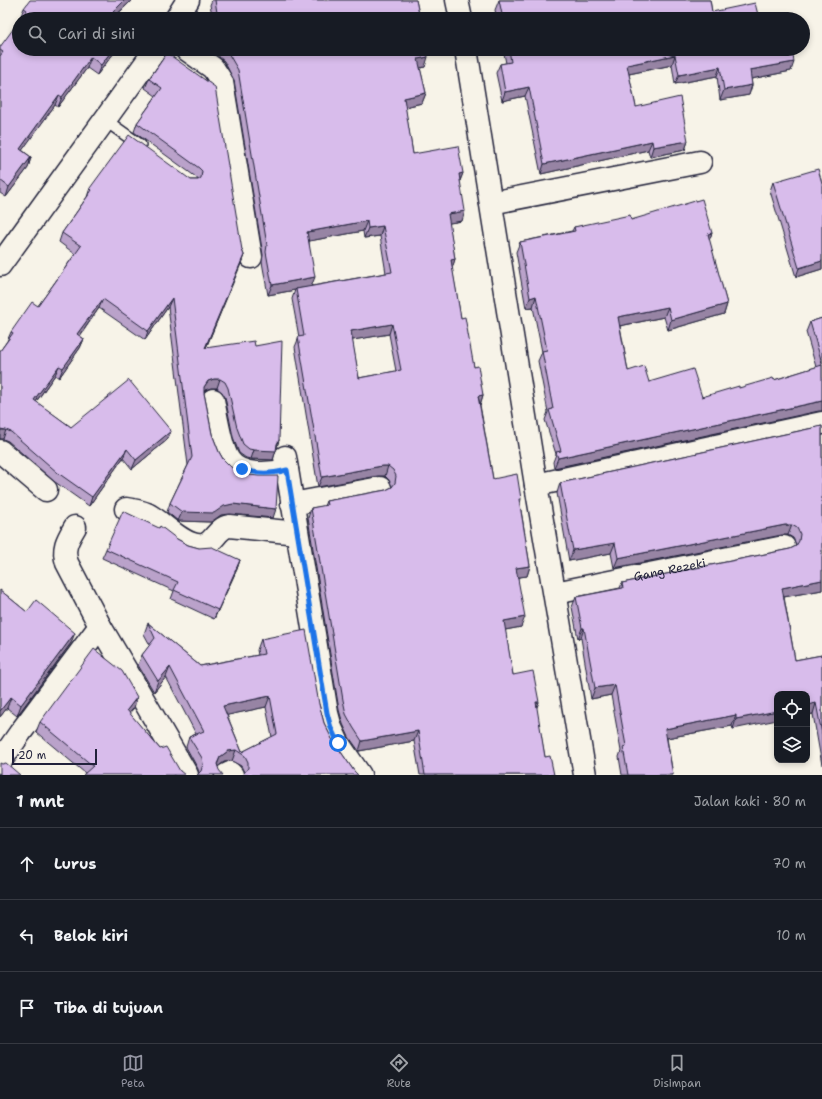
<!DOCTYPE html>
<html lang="id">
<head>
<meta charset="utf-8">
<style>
	body { margin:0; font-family:"Shantell Sans",sans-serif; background:#242831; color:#f1f3f6 }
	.controls { position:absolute; right:12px; bottom:12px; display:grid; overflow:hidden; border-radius:8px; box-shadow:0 2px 6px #0003 }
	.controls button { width:36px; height:36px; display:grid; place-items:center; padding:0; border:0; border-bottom:1px solid #363941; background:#171b24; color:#f1f3f6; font:20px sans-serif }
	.scale { position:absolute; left:12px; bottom:10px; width:85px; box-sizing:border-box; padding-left:4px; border:2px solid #22223b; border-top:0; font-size:11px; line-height:14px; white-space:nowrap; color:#22223b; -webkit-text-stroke:3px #f7f3e8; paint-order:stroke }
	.stop { position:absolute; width:12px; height:12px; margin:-9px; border:3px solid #1a73e8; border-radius:50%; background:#fff }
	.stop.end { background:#1a73e8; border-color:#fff; box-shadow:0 1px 4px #0008 }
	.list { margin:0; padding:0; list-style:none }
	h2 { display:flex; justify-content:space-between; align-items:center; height:52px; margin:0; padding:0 16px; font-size:17px }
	h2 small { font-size:13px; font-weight:400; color:#9ea1a6 }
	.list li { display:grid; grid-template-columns:26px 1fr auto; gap:12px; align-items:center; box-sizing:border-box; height:72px; padding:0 16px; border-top:1px solid #363941 }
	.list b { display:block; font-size:15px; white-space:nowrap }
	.list em { font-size:13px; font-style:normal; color:#9ea1a6 }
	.icon { flex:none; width:22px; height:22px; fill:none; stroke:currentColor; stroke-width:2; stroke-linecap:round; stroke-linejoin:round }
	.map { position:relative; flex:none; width:822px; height:775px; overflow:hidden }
	.search { position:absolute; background:#171b24; box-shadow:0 2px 6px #0003; left:12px; right:12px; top:12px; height:44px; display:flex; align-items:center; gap:10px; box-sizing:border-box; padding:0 14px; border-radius:22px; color:#9ea1a6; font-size:15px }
	.sheet { height:268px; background:#171b24 }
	nav { display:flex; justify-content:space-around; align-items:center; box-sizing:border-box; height:56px; border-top:1px solid #363941; background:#171b24; font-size:11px; color:#9ea1a6 }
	nav a { display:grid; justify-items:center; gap:2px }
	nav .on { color:#9495a2 }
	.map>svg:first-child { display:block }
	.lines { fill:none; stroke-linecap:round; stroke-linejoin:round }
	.service-casing { stroke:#22223b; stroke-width:14 }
	.minor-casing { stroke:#22223b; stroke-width:25 }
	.secondary-casing { stroke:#22223b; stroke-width:25 }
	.service { stroke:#f7f3e8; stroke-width:11 }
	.minor { stroke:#f7f3e8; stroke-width:22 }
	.secondary { stroke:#f7f3e8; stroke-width:22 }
	.wall { fill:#baa2ca; stroke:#22223b; fill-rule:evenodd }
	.shaded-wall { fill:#9784a4; stroke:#22223b }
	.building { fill:#d8bceb; stroke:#22223b; fill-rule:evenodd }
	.route { stroke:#1a73e8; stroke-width:5 }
	.labels { text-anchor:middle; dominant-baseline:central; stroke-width:3.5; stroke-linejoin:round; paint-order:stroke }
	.street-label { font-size:12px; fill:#22223b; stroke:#f7f3e8 }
</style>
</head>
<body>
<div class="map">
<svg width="822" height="775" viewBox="0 0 822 775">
	<rect width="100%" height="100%" fill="#f7f3e8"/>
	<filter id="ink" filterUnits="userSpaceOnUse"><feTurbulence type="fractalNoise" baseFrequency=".025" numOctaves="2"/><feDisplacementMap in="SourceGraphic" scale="8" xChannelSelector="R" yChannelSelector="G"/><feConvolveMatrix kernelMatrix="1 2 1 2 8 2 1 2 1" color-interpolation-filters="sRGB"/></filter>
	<g filter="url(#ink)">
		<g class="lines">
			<g class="service-casing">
				<path id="service" d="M 105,120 L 140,145"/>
			</g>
			<g class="minor-casing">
				<g id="minor">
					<path d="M 176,19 L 188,0"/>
					<path d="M 186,49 L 213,68 L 222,82 L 251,257"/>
					<path d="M 491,203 L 700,162"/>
					<path d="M 0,265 L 156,49"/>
					<path d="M 213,400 C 216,414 221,449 229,460 C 240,477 270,474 287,470"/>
					<path d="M 0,451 L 46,490"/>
					<path d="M 285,457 L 327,713 L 331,728 L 338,743 L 360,775"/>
					<path d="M 536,485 L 822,423"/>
					<path d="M 292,504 L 380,488"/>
					<path d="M 126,509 C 133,510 140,511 147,514 C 162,521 184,548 203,545 C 214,543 217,528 229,526 L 297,533"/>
					<path d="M 75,527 C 68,539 62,548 67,563 L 100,626"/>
					<path id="s1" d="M 555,593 L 784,547"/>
					<path d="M 0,762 L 20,733 L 100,626 L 139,692 L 187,775"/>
					<path d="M 226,775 L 230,773 L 232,775"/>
				</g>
			</g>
			<g class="secondary-casing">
				<path id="secondary" d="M 457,0 L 461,19
					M 466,49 L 536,485 L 585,775"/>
			</g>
			<use href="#service" class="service"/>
			<use href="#minor" class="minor"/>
			<use href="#secondary" class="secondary"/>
		</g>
		<path class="wall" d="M 132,0 L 117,15 L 21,18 L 20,18 L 24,8 Z
			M 212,0 L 416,0 L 420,19 L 213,19 L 210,5 Z
			M 499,0 L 710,0 L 712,12 L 759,19 L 497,19 L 495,10 Z
			M 0,47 L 19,49 L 117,49 L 97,75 L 87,68 L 58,107 L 55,105 L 22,150 L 31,157 L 28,168 L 6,197 L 0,193 Z
			M 218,49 L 427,49 L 425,67 L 420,68 L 426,93 L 422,103 L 405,107 L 413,154 L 463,173 L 460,181 L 462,221 L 449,223 L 455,259 L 452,268 L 461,318 L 474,367 L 483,395 L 480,405 L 493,479 L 521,499 L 520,504 L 530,566 L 527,576 L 518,577 L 521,627 L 505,630 L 513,675 L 539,702 L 536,708 L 545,757 L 554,775 L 420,775 L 414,741 L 359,751 L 349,737 L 343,724 L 339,710 L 308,518 L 311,508 L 324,506 L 326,501 L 386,490 L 392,487 L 392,486 L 389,480 L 385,476 L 378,476 L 318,487 L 295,347 L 299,337 L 292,299 L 295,290 L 268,295 L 262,262 L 263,255 L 234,80 L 224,61 L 219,57 ZM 363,231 L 364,238 L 380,236 L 386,273 L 312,286 L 309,241 ZM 389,334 L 396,371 L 359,378 L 352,340 Z
			M 503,49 L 792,49 L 791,71 L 751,79 L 752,85 L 749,95 L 720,100 L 717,76 L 675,84 L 672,65 L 629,74 L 636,107 L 688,141 L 685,150 L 650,157 L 648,150 L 541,174 L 525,96 L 502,101 L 496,73 L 500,64 L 506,63 Z
			M 167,53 L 244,255 L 206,348 L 255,346 L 279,440 L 273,460 L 251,459 L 246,458 L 239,453 L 233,437 L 225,397 L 222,392 L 217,388 L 211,388 L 205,390 L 204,393 L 212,434 L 219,452 L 223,459 L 273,518 L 230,514 L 221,515 L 211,522 L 178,521 L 167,512 L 170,503 L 188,465 L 168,307 L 145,340 L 99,308 L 80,336 L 84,339 L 80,348 L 59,378 L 55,375 L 36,402 L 71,427 L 171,431 L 167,440 L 132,469 L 123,458 L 89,506 L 55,482 L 8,441 L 3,439 L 0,439 L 0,351 L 7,341 L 11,332 L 38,306 L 75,254 L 59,242 L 62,233 L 87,197 L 90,188 L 191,180 L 198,180 L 196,177 L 134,132 L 137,123 L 156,96 L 145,88 L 149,79 Z
			M 773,182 L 822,183 L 822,269 L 796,277 L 770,191 Z
			M 631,220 L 712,233 L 709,240 L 727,304 L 724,314 L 668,330 L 664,317 L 620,326 L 628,371 L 649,382 L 702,397 L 774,380 L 816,367 L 806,332 L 810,322 L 822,318 L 822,411 L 819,411 L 554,468 L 553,462 L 556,454 L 545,420 L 548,412 L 538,361 L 542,352 L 533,307 L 526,308 L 516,252 L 520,242 L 572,231 L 574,227 Z
			M 822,426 L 822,590 L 784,597 L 795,660 L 822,655 L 822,765 L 813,714 L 807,715 L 807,694 L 733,729 L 732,726 L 667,738 L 673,775 L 622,775 L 619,757 L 621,751 L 611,695 L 591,699 L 581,638 L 578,639 L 572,607 L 576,597 L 620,588 L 622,583 L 790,549 L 796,546 L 796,544 L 793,538 L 788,535 L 782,535 L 614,568 L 611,553 L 569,561 L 557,493 L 560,483 Z
			M 177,539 L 188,545 L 240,560 L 237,569 L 214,619 L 171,599 L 174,591 L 102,558 L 106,549 Z
			M 0,590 L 27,612 L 71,643 L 17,716 L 7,708 L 0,717 Z
			M 148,623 L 200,666 L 258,655 L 257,650 L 261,639 L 319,704 L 324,723 L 332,739 L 354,771 L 244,774 L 244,772 L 241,766 L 232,761 L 224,762 L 218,766 L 199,773 L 198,769 L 186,747 L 189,737 L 196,734 L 166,677 L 154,692 L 138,665 L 142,655 L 150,645 L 144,634 ZM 266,707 L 272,737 L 242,752 L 227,715 Z
			M 134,708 L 129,713 L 160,749 L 180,771 L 85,773 L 36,732 L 40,722 Z"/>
		<path class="shaded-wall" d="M 125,0 L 132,0 L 112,19 L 113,12 Z
			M 113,49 L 117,49 L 97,75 L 101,65 Z
			M 675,55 L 672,65 L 624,75 L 627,65 Z
			M 91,57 L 87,68 L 58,107 L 62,97 Z
			M 428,57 L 425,67 L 415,69 L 418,59 Z
			M 794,62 L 791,71 L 746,80 L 750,70 Z
			M 720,67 L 717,76 L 675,84 L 679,75 Z
			M 752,85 L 749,95 L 720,100 L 724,90 Z
			M 529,87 L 525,96 L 502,101 L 505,92 Z
			M 426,93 L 422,103 L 400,108 L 404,98 Z
			M 59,95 L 55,105 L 16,159 L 20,149 Z
			M 652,141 L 648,150 L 541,174 L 544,164 Z
			M 688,141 L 685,150 L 650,157 L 653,147 Z
			M 31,157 L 28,168 L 6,197 L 9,187 Z
			M 463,173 L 459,183 L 459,174 Z
			M 465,211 L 462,221 L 444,224 L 448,214 Z
			M 367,221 L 363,231 L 304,242 L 307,232 Z
			M 383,226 L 380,236 L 364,238 L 368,228 Z
			M 712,233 L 708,243 L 708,234 Z
			M 244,255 L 241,264 L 202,357 L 205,348 Z
			M 455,259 L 452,269 L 451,260 Z
			M 822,261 L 822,269 L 796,277 L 799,268 Z
			M 315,277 L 311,287 L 296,289 L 295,290 L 268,295 L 272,285 Z
			M 536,296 L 533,307 L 526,308 L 530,298 Z
			M 172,298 L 168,307 L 145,340 L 148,331 Z
			M 103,299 L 99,308 L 74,344 L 77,334 Z
			M 727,304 L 724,314 L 668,330 L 671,320 Z
			M 668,307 L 664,317 L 614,327 L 618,317 Z
			M 392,324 L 389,334 L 347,341 L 351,331 Z
			M 84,339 L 80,348 L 59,378 L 63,368 Z
			M 59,366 L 55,375 L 30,410 L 34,400 Z
			M 214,379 L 220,379 L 217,388 L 211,388 L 205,390 L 201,396 L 204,387 L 208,381 Z
			M 483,395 L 480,405 L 478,396 Z
			M 822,401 L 822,411 L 819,411 L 554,468 L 558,458 Z
			M 1,430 L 6,430 L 3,439 L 0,439 L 0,432 Z
			M 171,431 L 167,440 L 132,469 L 136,460 Z
			M 279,440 L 273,460 L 251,459 L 254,450 L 277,444 Z
			M 127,449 L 123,458 L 89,506 L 92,497 Z
			M 382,466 L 388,466 L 385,476 L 378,476 L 318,487 L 322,477 Z
			M 233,504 L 276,509 L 273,518 L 230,514 L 221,515 L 211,522 L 178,521 L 182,512 Z
			M 785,525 L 792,525 L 788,535 L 782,535 L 614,568 L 618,558 Z
			M 615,543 L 611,553 L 569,561 L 573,550 Z
			M 240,560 L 237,569 L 214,619 L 218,610 Z
			M 530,566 L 527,576 L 513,578 L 516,568 Z
			M 822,580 L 822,590 L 778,598 L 782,588 Z
			M 525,617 L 521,627 L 500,631 L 504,621 Z
			M 582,628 L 584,628 L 581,638 L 578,639 Z
			M 75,633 L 71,643 L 17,716 L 21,705 Z
			M 170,667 L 166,677 L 154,692 L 158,681 Z
			M 615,685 L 611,695 L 591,699 L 595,688 Z
			M 270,696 L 266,707 L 219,717 L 223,706 Z
			M 11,697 L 7,708 L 0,717 L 0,711 Z
			M 137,697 L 134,708 L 123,720 L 127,710 Z
			M 536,702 L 539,702 L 535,712 Z
			M 816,703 L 813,714 L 807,715 L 807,705 Z
			M 777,711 L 777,720 L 733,729 L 736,719 Z
			M 736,715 L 732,726 L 661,739 L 665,729 Z
			M 418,731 L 414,741 L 359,751 L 362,741 Z
			M 236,750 L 232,761 L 224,762 L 216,768 L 220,757 L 228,751 Z"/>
		<path class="building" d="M 30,0 L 125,0 L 113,12 L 122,19 L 21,19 L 27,10 L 24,8 Z
			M 215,0 L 416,0 L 420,19 L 218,19 Z
			M 499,0 L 710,0 L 712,12 L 755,3 L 759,19 L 503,19 Z
			M 19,21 L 19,49 L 113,49 L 101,65 L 91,57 L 62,97 L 59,95 L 20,149 L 31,157 L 9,187 L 0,180 L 0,56 L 3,52 L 0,50 L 0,47 Z
			M 225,49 L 427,49 L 428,57 L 418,59 L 426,93 L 404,98 L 413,154 L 458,146 L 463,173 L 459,174 L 465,211 L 448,214 L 455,259 L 451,260 L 461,318 L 465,317 L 474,367 L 478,366 L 483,395 L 478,396 L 493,479 L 517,474 L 521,499 L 519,499 L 530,566 L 516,568 L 525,617 L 504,621 L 513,675 L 533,671 L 539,702 L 536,702 L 545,757 L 550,756 L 554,775 L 425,775 L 418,731 L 362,741 L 353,727 L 346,714 L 343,700 L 311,508 L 327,505 L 326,501 L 386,490 L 392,487 L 395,483 L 396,476 L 393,470 L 388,466 L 382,466 L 322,477 L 298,337 L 304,336 L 296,289 L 392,272 L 383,226 L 368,228 L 367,221 L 307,232 L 315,277 L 272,285 L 266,252 L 267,245 L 238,70 L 227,51 ZM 392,324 L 401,370 L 359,378 L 351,331 Z
			M 509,49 L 792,49 L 794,62 L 750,70 L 752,85 L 724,90 L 720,67 L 679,75 L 675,55 L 627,65 L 636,107 L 680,97 L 688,141 L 653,147 L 652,141 L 544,164 L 529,87 L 505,92 L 500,64 L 511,62 Z
			M 167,53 L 215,87 L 242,250 L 244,255 L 205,348 L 254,341 L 255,346 L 282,341 L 279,440 L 277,444 L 276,451 L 254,450 L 249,449 L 243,444 L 237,428 L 228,388 L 225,382 L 220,379 L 214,379 L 208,381 L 204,387 L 204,393 L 212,434 L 219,452 L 223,459 L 231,467 L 240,472 L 249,475 L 259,476 L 278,476 L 276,509 L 233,504 L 224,506 L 214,513 L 182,512 L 170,503 L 192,457 L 172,298 L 148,331 L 103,299 L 77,334 L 84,339 L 63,368 L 59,366 L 34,400 L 71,427 L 129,380 L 171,431 L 136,460 L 127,449 L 92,497 L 58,473 L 11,432 L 6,430 L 0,429 L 0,351 L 13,333 L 11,332 L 32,302 L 38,306 L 81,246 L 62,233 L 92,190 L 90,188 L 129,135 L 191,180 L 198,180 L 201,178 L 202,171 L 199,168 L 137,123 L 162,88 L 149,79 Z
			M 818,169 L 822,183 L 822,261 L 799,268 L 773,182 Z
			M 702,199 L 712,233 L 708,234 L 727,304 L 671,320 L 668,307 L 618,317 L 628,371 L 644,366 L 649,382 L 693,369 L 702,397 L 739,386 L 739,388 L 773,378 L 774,380 L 822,365 L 822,401 L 558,458 L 556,452 L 561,451 L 549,410 L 553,409 L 542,351 L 547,350 L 536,296 L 530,298 L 520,242 L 575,231 L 574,227 L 630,215 L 631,220 Z
			M 822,318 L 822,363 L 810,322 Z
			M 822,426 L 822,580 L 782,588 L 795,660 L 822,655 L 822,734 L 816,703 L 807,705 L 807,694 L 777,694 L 777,711 L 736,719 L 736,715 L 665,729 L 673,775 L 628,775 L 623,747 L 626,746 L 615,685 L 595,688 L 584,628 L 582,628 L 576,597 L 623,588 L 622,583 L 790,549 L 796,546 L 799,541 L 800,534 L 797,528 L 792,525 L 785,525 L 618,558 L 615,543 L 573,550 L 560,483 Z
			M 123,511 L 159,528 L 160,526 L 177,539 L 188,545 L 199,548 L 212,547 L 240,560 L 218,610 L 174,590 L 178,582 L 106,549 Z
			M 0,590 L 27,612 L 36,600 L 75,633 L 21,705 L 11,697 L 0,711 Z
			M 148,623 L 200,666 L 264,654 L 261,639 L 306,630 L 319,704 L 324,723 L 332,739 L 354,771 L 358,775 L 242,775 L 244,773 L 248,768 L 248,762 L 245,756 L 236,750 L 228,751 L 220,757 L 217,764 L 219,770 L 223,775 L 197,775 L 201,771 L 203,764 L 202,758 L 189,737 L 204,731 L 170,667 L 158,681 L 142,655 L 155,638 ZM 270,696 L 277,734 L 242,752 L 223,706 Z
			M 94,649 L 122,671 L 137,697 L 127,710 L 160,749 L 166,747 L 180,771 L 185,775 L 83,775 L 93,766 L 40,722 Z
			M 0,763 L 2,764 L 6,763 L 20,775 L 0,775 Z"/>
	</g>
	<g class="lines" filter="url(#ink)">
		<path class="route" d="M 242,469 C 258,475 271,474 287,470 L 327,713 L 331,728 L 338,743"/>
	</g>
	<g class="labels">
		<g class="street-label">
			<text stroke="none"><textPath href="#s1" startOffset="117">Gang Rezeki</textPath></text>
		</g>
	</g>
</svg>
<div class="controls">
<button><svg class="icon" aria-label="locate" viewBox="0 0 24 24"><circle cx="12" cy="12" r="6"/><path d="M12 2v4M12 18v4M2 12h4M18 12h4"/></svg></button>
<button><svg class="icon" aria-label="layers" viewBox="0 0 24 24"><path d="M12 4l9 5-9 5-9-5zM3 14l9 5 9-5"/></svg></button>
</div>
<div class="scale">20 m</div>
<div class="stop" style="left:338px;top:743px"></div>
<div class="stop end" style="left:242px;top:469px"></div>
<div class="search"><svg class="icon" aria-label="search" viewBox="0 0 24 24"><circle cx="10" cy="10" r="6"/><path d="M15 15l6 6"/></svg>Cari di sini</div>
</div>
<section class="sheet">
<h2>1 mnt<small>Jalan kaki · 80 m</small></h2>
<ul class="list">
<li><svg class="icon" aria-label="ahead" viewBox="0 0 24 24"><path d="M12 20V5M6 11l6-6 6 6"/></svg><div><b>Lurus</b></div><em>70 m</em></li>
<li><svg class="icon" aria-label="left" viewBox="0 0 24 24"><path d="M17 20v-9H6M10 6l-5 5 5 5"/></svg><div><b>Belok kiri</b></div><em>10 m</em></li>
<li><svg class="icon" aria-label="arrive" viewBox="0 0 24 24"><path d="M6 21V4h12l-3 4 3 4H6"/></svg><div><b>Tiba di tujuan</b></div></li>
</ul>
</section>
<nav>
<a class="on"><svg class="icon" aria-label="map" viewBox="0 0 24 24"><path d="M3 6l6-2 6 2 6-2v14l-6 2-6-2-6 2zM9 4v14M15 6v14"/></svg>Peta</a>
<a><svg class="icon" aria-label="directions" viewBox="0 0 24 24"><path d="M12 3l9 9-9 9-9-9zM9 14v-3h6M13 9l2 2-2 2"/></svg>Rute</a>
<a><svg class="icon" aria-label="saved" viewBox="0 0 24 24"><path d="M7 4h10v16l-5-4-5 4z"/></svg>Disimpan</a>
</nav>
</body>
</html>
